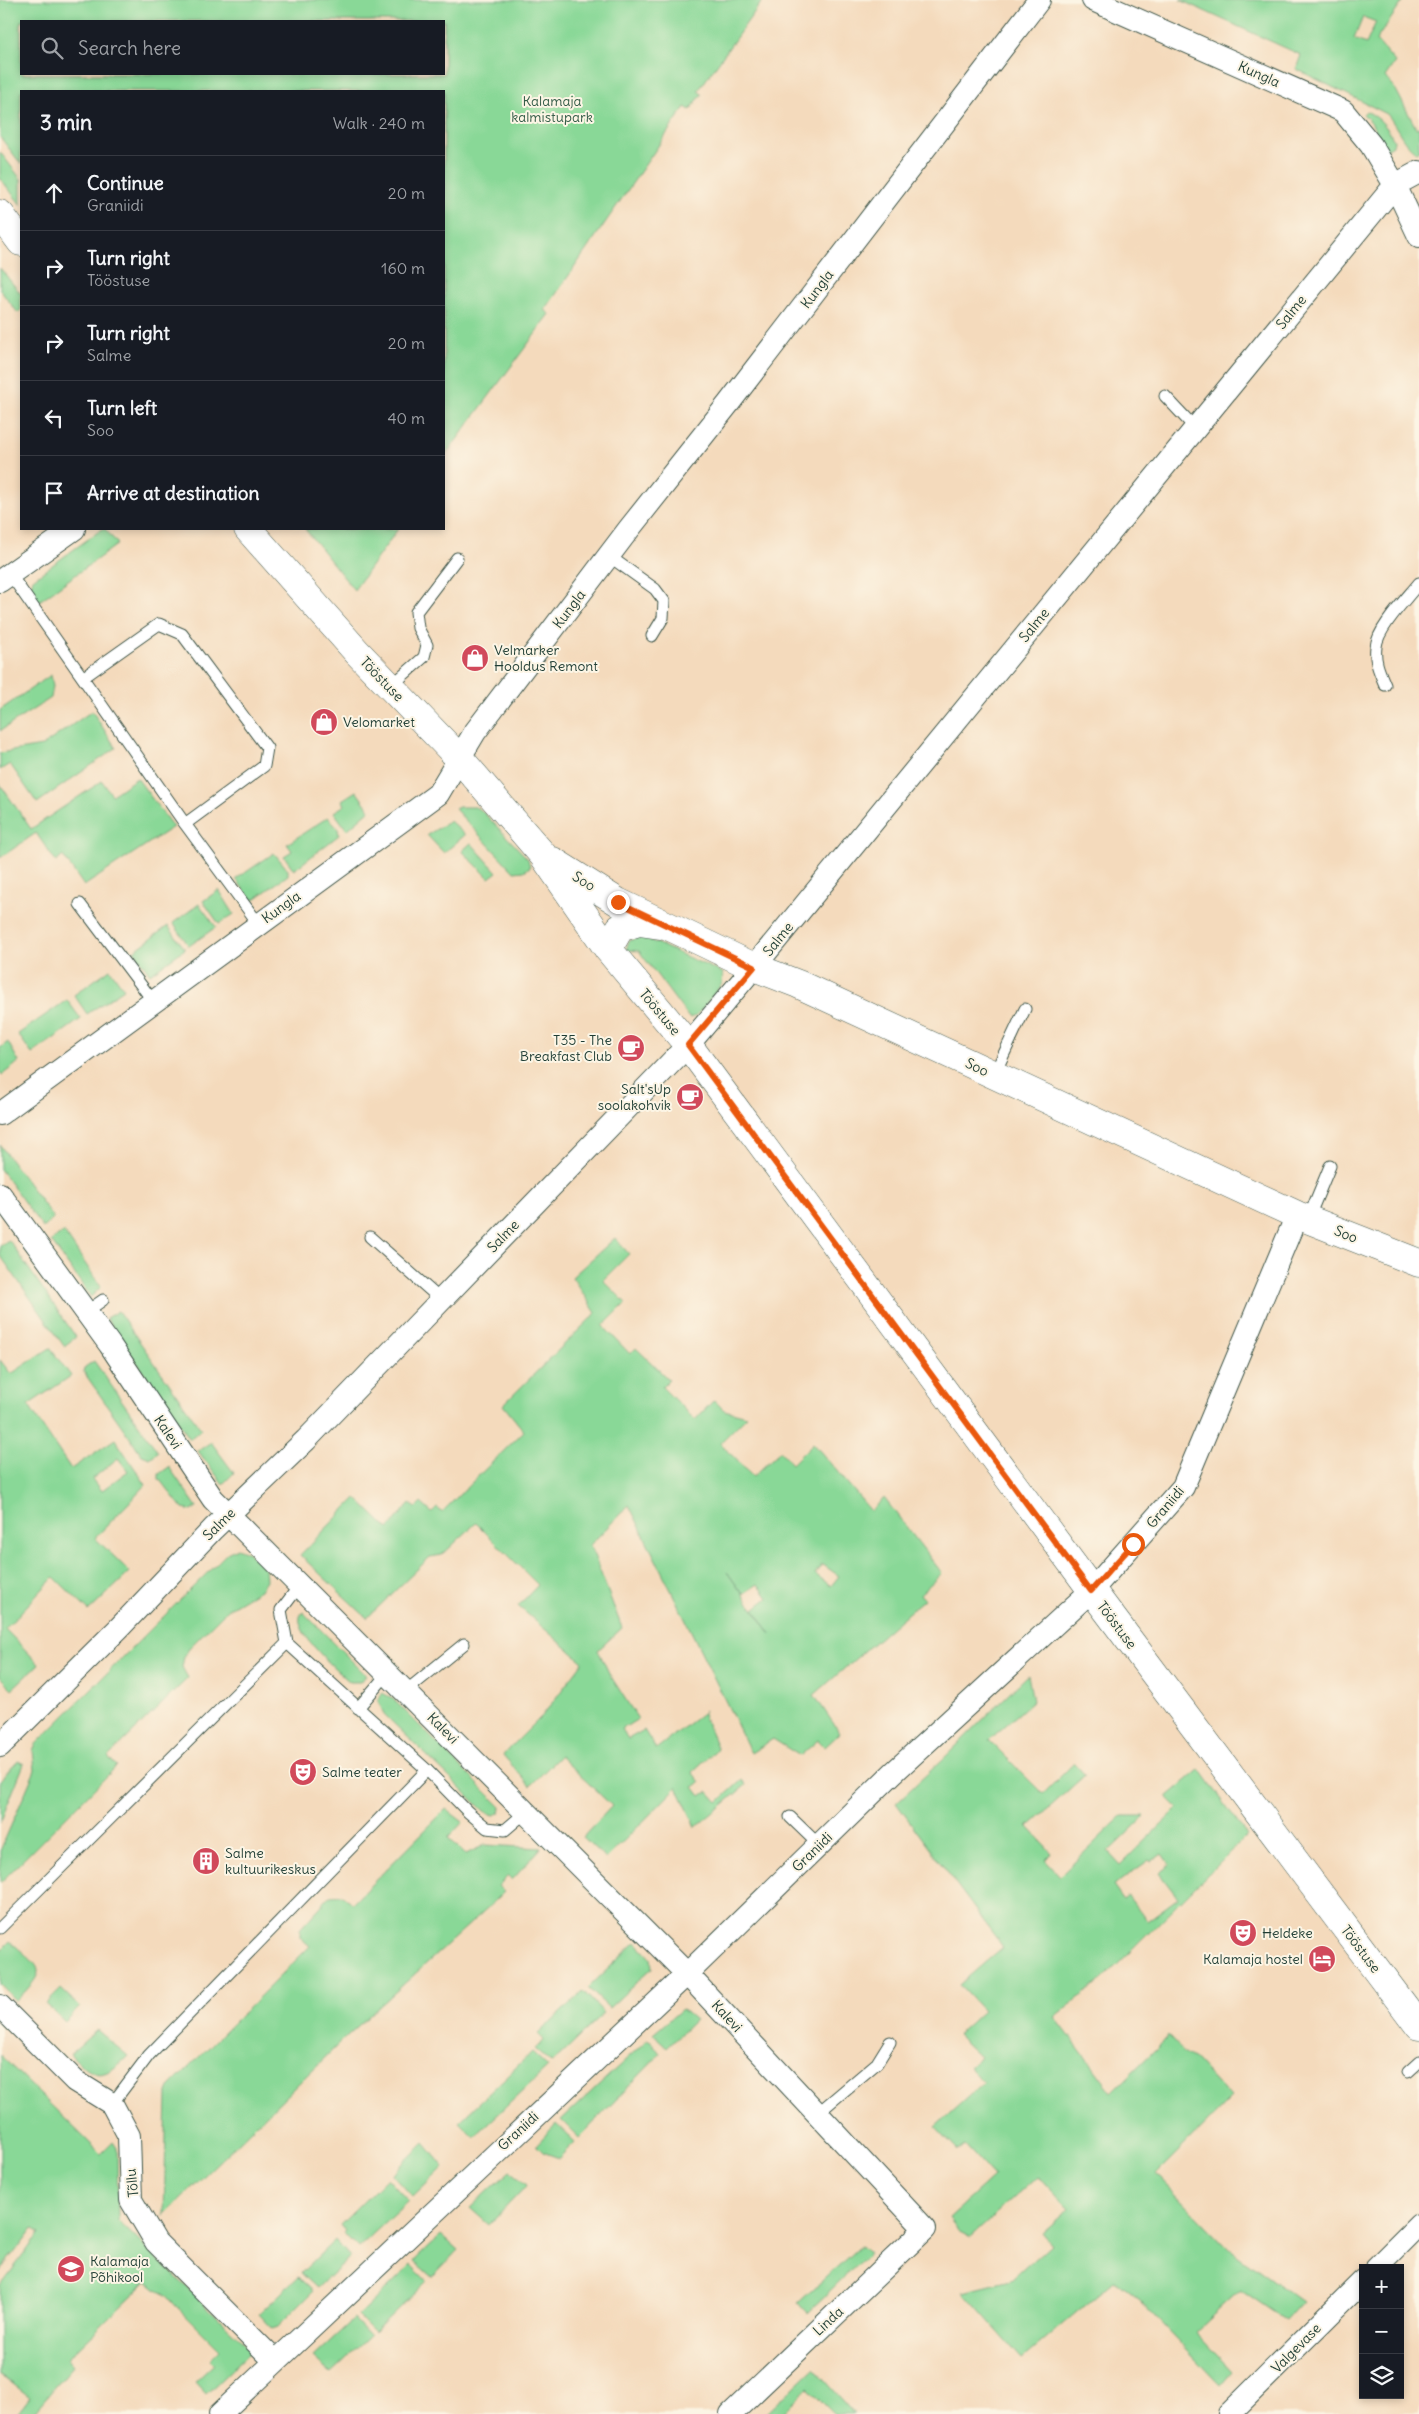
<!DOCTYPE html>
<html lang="en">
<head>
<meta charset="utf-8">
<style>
	body { margin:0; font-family:Delius,sans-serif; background:#242831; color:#f1f3f6 }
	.controls { position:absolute; right:15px; bottom:15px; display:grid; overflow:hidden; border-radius:0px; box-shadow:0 2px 8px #0003 }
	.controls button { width:45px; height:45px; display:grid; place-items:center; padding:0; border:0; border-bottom:1px solid #363941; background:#171b24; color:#f1f3f6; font:25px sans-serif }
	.stop { position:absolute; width:15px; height:15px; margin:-11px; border:4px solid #ea580c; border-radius:50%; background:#fff }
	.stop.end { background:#ea580c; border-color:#fff; box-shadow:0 1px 5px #0008 }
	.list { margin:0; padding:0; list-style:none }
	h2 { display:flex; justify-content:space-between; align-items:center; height:65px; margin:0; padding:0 20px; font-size:21px }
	h2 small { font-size:16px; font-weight:400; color:#9ea1a6 }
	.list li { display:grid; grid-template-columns:32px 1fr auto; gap:15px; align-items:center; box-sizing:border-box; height:75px; padding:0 20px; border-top:1px solid #363941 }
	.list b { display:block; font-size:19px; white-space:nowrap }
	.list p { margin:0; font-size:16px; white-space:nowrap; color:#9ea1a6 }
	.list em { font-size:16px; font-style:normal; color:#9ea1a6 }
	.icon { flex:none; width:28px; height:28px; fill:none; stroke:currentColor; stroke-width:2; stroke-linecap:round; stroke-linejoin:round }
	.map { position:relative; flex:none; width:1419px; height:2414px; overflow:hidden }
	.search { position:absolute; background:#171b24; box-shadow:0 2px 8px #0003; left:20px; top:20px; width:425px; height:55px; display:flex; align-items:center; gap:12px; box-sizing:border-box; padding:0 18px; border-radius:0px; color:#9ea1a6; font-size:19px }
	.panel { position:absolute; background:#171b24; box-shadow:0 2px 8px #0003; left:20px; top:90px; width:425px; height:440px; border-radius:0px }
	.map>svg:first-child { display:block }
	.green { fill:#89d897; stroke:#548a66; fill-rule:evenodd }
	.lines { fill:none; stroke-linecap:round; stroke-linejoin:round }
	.service-casing { stroke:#3f5548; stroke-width:13 }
	.minor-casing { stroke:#3f5548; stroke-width:24 }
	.tertiary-casing { stroke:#3f5548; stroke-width:29 }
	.service { stroke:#fff; stroke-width:11 }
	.minor { stroke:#fff; stroke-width:22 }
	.tertiary { stroke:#fff; stroke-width:28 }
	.route { stroke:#ea580c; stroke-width:6 }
	.labels { text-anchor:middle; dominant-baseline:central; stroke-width:4; stroke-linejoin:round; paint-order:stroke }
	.street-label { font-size:14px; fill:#1f3d34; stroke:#fcf5e5 }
	.park-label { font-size:14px; fill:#345c48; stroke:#fcf5e5 }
	.poi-label { font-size:14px; fill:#1f3d34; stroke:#fcf5e5; text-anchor:start }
</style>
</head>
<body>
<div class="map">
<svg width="1419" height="2414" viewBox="0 0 1419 2414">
	<rect width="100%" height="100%" fill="#fcf5e5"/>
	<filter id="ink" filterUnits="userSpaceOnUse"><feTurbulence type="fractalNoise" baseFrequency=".02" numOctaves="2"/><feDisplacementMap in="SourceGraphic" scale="10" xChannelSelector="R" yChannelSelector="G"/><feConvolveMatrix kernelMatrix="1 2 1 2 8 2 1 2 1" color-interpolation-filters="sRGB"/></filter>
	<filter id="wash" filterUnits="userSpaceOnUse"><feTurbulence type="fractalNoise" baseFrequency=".0096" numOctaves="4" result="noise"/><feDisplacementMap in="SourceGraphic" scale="20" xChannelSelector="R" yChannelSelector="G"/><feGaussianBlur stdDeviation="1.12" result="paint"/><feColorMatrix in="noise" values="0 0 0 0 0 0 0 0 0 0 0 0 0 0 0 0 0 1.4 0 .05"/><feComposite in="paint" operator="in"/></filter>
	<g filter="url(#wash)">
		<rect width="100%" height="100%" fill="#f4dabc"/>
		<path class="green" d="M 0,0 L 763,0 L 698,91 L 702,94 L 690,110 L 685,107 L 545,310 L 550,314 L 444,457 L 444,91 L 21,91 L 21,164 L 0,137 ZM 444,21 L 444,74 L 21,74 L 21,21 Z
			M 1180,0 L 1404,0 L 1376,40 L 1395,62 L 1385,77 L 1396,90 L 1416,128 L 1419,127 L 1419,150 L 1416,152 C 1403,144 1397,126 1387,114 L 1296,69 L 1301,55 ZM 1363,17 L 1376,22 L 1366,44 L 1354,39 Z
			M 1366,111 C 1380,118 1387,126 1394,141 L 1393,145 L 1385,150 L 1371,122 L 1363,114 Z
			M 0,152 L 21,179 L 21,205 L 0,178 Z
			M 0,268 L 21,294 L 21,310 L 18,313 L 0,290 Z
			M 102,529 L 105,529 L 118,544 L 38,602 L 30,589 L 33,579 Z
			M 305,529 L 398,529 L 354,590 Z
			M 51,675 L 53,686 L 51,698 L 0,731 L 0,710 Z
			M 92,711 L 116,748 L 37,803 L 10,764 L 0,770 L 0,753 L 42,746 Z
			M 137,778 L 173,827 L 84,886 L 63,856 L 56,862 L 36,833 L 0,858 L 0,784 L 31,829 L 102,781 L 112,795 Z
			M 356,791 L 370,810 L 347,830 L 334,812 L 345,805 L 342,800 Z
			M 459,807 L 475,807 L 482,811 L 528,859 L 530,867 L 524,871 L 514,872 L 455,809 Z
			M 328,817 L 338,829 L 339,835 L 294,870 L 284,856 L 292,851 L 287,844 Z
			M 450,821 L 465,835 L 444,853 L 427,835 Z
			M 471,843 L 497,872 L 489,878 L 462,851 Z
			M 274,853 L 288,870 L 288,875 L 252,901 L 236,879 Z
			M 219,890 L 234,914 L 219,924 L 203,901 Z
			M 199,904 L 216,927 L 189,946 L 173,923 Z
			M 168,926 L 185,949 L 150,974 L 134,951 Z
			M 636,938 L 645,938 L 723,973 L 722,984 L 696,1016 L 689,1018 L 639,951 L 626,950 L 629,941 Z
			M 110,969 L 124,989 L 87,1014 L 74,995 Z
			M 67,1000 L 81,1019 L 32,1054 L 18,1034 Z
			M 8,1042 L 19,1062 L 2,1075 L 0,1072 L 0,1048 Z
			M 0,1145 L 53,1217 L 53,1219 L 43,1228 L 0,1169 Z
			M 64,1232 L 101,1287 L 91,1297 L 51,1241 Z
			M 615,1238 L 629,1254 L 603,1280 L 626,1303 L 603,1326 L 630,1354 L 636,1348 L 669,1380 L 662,1387 L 695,1420 L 714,1400 L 724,1410 L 747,1416 L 720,1443 L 753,1477 L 780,1451 L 792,1464 L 813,1443 L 871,1511 L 884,1498 L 942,1573 L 920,1594 L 924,1599 L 814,1695 L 840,1733 L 825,1747 L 818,1740 L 800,1756 L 773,1739 L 751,1753 L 629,1505 L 590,1545 L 622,1628 L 598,1650 L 610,1675 L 638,1719 L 622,1729 L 628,1739 L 644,1730 L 656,1749 L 705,1711 L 703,1715 L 717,1747 L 716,1750 L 692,1772 L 700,1782 L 694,1787 L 701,1796 L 708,1791 L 718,1802 L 742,1780 L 746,1785 L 696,1827 L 677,1787 L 606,1859 L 583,1837 L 612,1806 L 560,1756 L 530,1786 L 503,1755 L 543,1715 L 583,1662 L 518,1606 L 538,1585 L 476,1523 L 442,1555 L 430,1557 L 367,1618 L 300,1555 L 356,1498 L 388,1529 L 410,1503 L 416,1508 L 421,1503 L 432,1513 L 437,1508 L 442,1512 L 524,1431 L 503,1405 L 596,1313 L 572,1277 ZM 822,1564 L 839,1576 L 831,1586 L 815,1574 ZM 727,1572 L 743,1594 L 758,1584 L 768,1598 L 754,1609 L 771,1634 Z
			M 9,1240 L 76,1337 L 64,1346 L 0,1255 L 0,1245 Z
			M 118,1311 L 201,1429 L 190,1439 L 106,1318 Z
			M 50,1348 L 71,1376 L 28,1405 L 71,1469 L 115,1439 L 146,1485 L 95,1538 L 130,1572 L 89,1611 L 54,1577 L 5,1629 L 39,1664 L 12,1689 L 0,1677 L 0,1360 L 11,1374 ZM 118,1458 L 128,1471 L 101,1491 L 92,1479 Z
			M 94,1361 L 158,1452 L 150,1458 L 142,1455 L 83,1371 L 85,1367 Z
			M 211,1442 L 234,1473 L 223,1484 L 198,1451 Z
			M 169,1467 L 197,1507 L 192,1511 L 183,1509 L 159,1479 L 159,1474 Z
			M 237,1548 L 249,1553 L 265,1569 L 266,1580 L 260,1590 L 228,1609 L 190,1647 L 184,1657 L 182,1667 L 188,1678 L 108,1757 L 117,1766 L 0,1883 L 0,1851 L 35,1770 L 33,1750 L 36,1744 L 227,1553 Z
			M 303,1612 L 366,1675 L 360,1682 L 350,1682 C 339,1672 286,1627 303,1612 Z
			M 1028,1675 L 1033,1701 L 989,1740 L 1043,1794 L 1074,1763 L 1085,1775 L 1028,1827 L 1052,1853 L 1045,1860 L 1060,1876 L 1122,1816 L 1145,1816 L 1108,1852 L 1120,1865 L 1178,1808 L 1167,1797 L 1200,1769 L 1247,1835 L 1104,1978 L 1055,2017 L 1112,2092 L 1165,2040 L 1167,2035 L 1183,2052 L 1195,2059 L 1231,2098 L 1156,2174 L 1230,2250 L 1302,2302 L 1285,2321 L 1240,2290 L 1195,2332 L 1232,2371 L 1220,2385 L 1139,2300 L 1114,2280 L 1022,2359 L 963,2292 L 1011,2280 L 1051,2244 L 1042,2233 L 1069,2209 L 1038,2176 L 971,2237 L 958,2230 L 949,2218 L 994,2177 L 965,2145 L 958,2151 L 935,2127 L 984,2082 L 969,2067 L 980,2057 L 957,2035 L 983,2011 L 959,1985 L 1003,1947 L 896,1803 L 942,1760 ZM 1162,1854 L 1170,1865 L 1159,1873 L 1178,1898 L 1147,1921 L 1128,1896 L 1123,1900 L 1113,1886 L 1149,1860 L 1151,1862 Z
			M 382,1693 L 392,1698 L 501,1807 L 500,1813 L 494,1815 L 484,1811 L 384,1714 L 378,1701 Z
			M 18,1761 L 24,1764 L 0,1823 L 0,1780 Z
			M 446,1809 L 463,1822 L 448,1838 L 466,1854 L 485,1845 L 541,1848 L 512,1880 L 508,1876 L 498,1886 L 504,1892 L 496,1900 L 348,2035 L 164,2215 L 167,2093 L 170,2086 L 310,1946 L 300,1937 L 300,1929 L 330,1896 L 343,1895 L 352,1904 Z
			M 10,1941 C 43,1971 49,1967 16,2001 L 0,1985 L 0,1951 Z
			M 636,1942 L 651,1958 L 652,1968 L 609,2008 L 588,1988 Z
			M 61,1989 L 80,2007 L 65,2022 L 46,2004 Z
			M 583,1991 L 604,2013 L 552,2063 L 535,2049 L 544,2040 L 538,2034 Z
			M 682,2009 L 695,2020 L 667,2047 L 653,2034 Z
			M 97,2030 L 128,2056 C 101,2082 94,2078 70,2054 Z
			M 648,2039 L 661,2053 L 579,2138 L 561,2120 Z
			M 532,2052 L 548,2067 L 474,2137 L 459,2122 Z
			M 0,2055 L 101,2154 L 113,2142 L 117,2148 L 118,2221 L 252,2350 L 206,2394 L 195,2382 L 214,2364 L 210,2360 L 220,2350 L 167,2297 L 147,2281 L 67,2359 L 73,2366 L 32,2414 L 17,2414 L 30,2397 L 0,2374 L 0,2286 L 40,2233 L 33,2228 L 0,2272 Z
			M 556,2124 L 575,2142 L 559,2158 L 543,2152 L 536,2145 Z
			M 424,2143 L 444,2167 L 413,2197 L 392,2174 Z
			M 510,2171 L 527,2185 L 489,2225 L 470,2208 Z
			M 387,2178 L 408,2201 L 358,2248 L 343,2233 L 345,2231 L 340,2225 Z
			M 441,2235 L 458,2250 L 432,2277 L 414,2261 Z
			M 335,2240 L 350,2257 L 317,2288 L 301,2273 Z
			M 861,2245 L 869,2253 L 807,2313 L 798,2303 Z
			M 411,2265 L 427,2281 L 374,2332 L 358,2316 Z
			M 298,2277 L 313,2291 L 278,2326 L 272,2328 L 259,2314 Z
			M 354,2319 L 370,2336 L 331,2373 L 313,2357 Z
			M 814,2368 L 855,2414 L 834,2414 L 808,2388 L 782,2414 L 766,2414 Z"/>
	</g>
	<g filter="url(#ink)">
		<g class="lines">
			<g class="service-casing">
				<path id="service" d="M 1165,396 L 1196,429
					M 609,556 L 655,589 L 664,601 L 663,618 L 652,636
					M 10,574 L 185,824 L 264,766 L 267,748 L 182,634 L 159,624 L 84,677
					M 1385,685 C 1380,673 1374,661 1376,647 C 1377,629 1407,598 1419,583
					M 390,687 L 424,657 L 427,645 L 418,628 L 416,612 L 457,558
					M 185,824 L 258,923
					M 80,904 L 153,1001
					M 994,1075 L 1025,1009
					M 1308,1219 L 1330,1166
					M 370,1237 L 441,1300
					M 86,1312 L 103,1300
					M 406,1691 L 464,1644
					M 358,1708 L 388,1673
					M 427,1770 L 468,1812 L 487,1828 L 505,1830 L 526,1812
					M 790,1817 L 819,1845
					M 0,1928 L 287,1643
					M 1408,2072 L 1419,2062
					M 112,2104 L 149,2055 L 427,1770 L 287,1643 L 281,1610 L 300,1585
					M 818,2113 L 877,2063 L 890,2042"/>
			</g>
			<g class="minor-casing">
				<path id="minor" d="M 1093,0 L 1343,111 L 1371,145 L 1395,185 L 1419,236
					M 0,581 L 74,529
					M 0,1114 L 438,794 L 475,732 L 629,529 L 729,403 L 1039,0
					M 0,1194 L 110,1345 L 213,1499 L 687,1974 L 925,2229 L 731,2414
					M 0,1746 L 119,1628 L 213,1529 L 306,1440 L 419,1323 L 688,1045 L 754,967 L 1395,185 L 1419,172
					M 0,2006 L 75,2081 L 112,2104 L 129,2136 L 131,2200 L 156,2242 L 275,2361
					M 1376,2268 L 1419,2225
					M 220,2414 L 687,1974 L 893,1773 L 1091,1591 L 1183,1487 L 1297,1215
					M 1229,2414 L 1363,2281"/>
			</g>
			<g class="tertiary-casing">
				<path id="tertiary" d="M 0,214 L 21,242
					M 248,529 L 357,652 L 460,759 L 543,855 L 608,949 L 688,1045 L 1102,1604 L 1419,2026
					M 553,861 L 618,902 L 754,967 L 798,984 L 1297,1215 L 1419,1263
					M 608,949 L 620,928 L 639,922 L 660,925"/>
			</g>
			<use href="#service" class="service"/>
			<use href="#minor" class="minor"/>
			<use href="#tertiary" class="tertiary"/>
		</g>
	</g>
	<g class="lines" filter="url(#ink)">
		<path class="route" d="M 618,902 L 754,967 L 688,1045 L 1091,1591 L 1133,1544"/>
	</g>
	<defs>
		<g id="shop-disc" transform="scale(1.4375)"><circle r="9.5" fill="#d1495b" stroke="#fcf5e5"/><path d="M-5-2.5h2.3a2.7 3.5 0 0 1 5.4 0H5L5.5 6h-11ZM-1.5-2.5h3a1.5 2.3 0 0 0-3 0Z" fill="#fff"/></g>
		<g id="cafe-disc" transform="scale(1.4375)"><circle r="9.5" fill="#d1495b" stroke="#fcf5e5"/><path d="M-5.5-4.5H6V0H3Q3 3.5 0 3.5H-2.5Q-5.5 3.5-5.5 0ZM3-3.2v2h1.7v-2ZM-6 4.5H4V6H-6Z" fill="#fff"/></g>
		<g id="theatre-disc" transform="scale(1.4375)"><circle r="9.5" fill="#d1495b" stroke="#fcf5e5"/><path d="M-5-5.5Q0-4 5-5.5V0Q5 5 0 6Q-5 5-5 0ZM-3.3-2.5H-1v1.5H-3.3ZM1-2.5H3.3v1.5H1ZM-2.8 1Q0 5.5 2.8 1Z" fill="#fff"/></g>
		<g id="building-disc" transform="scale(1.4375)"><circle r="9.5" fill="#d1495b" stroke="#fcf5e5"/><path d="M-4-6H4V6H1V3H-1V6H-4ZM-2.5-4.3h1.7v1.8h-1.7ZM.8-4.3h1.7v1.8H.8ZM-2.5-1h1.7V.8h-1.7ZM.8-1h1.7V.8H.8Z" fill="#fff"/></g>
		<g id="hotel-disc" transform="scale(1.4375)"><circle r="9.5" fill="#d1495b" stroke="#fcf5e5"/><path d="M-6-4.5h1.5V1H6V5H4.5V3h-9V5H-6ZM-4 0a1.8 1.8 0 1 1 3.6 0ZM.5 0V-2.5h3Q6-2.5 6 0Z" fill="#fff"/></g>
		<g id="school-disc" transform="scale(1.4375)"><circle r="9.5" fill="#d1495b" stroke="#fcf5e5"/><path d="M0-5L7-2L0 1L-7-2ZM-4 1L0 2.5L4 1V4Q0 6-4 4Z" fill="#fff"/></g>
	</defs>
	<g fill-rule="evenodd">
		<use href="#shop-disc" x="475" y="658"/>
		<use href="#shop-disc" x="324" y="722"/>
		<use href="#cafe-disc" x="631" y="1048"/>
		<use href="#cafe-disc" x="690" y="1097"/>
		<use href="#theatre-disc" x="303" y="1772"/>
		<use href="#building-disc" x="206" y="1861"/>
		<use href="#theatre-disc" x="1243" y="1933"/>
		<use href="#hotel-disc" x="1322" y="1959"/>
		<use href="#school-disc" x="71" y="2269"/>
	</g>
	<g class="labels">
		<g class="street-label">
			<text transform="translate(1259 74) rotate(24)">Kungla</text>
			<text transform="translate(817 289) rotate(-53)">Kungla</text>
			<text transform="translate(1291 312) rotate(-51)">Salme</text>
			<text transform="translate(569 609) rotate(-53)">Kungla</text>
			<text transform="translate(1034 625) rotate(-51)">Salme</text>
			<text transform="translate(382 679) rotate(46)">Tööstuse</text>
			<text transform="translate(584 881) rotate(32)">Soo</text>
			<text transform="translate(281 907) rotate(-36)">Kungla</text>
			<text transform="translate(778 939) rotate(-51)">Salme</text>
			<text transform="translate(660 1012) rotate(50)">Tööstuse</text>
			<text transform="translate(977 1067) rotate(25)">Soo</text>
			<text transform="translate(1346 1234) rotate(22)">Soo</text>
			<text transform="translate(503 1236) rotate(-46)">Salme</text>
			<text transform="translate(168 1432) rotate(56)">Kalevi</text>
			<text transform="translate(1165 1507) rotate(-50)">Graniidi</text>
			<text transform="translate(219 1524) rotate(-45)">Salme</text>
			<text transform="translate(1117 1625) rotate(53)">Tööstuse</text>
			<text transform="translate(443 1728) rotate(45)">Kalevi</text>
			<text transform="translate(812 1852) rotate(-44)">Graniidi</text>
			<text transform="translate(1361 1949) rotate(53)">Tööstuse</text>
			<text transform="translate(727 2016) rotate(47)">Kalevi</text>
			<text transform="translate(518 2131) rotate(-43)">Graniidi</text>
			<text transform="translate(132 2183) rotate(-96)">Tõllu</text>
			<text transform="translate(828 2321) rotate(-43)">Linda</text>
			<text transform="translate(1296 2348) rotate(-45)">Valgevase</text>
		</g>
		<g class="park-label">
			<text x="552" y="101">Kalamaja<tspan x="552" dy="16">kalmistupark</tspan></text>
		</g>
		<g class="poi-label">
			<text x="494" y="650">Velmarker<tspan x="494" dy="16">Hooldus Remont</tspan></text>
			<text x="343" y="722">Velomarket</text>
			<text x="612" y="1040" text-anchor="end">T35 - The<tspan x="612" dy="16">Breakfast Club</tspan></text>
			<text x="671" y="1089" text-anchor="end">Salt'sUp<tspan x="671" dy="16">soolakohvik</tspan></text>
			<text x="322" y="1772">Salme teater</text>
			<text x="225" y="1853">Salme<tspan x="225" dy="16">kultuurikeskus</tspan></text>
			<text x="1262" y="1933">Heldeke</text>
			<text x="1303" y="1959" text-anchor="end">Kalamaja hostel</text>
			<text x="90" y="2261">Kalamaja<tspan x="90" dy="16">Põhikool</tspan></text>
		</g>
	</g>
</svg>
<div class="controls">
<button>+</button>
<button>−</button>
<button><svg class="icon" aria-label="layers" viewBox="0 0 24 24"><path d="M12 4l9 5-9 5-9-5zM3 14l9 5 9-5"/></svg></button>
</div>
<div class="stop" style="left:1133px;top:1544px"></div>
<div class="stop end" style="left:618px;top:902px"></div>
<div class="search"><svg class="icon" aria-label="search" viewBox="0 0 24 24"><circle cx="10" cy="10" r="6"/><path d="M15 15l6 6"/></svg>Search here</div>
<section class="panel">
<h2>3 min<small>Walk · 240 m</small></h2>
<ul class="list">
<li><svg class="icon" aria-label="ahead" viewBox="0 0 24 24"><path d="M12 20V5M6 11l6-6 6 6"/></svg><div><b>Continue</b><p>Graniidi</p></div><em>20 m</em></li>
<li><svg class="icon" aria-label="right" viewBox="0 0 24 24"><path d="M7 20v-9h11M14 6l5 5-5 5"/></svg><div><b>Turn right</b><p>Tööstuse</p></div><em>160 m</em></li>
<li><svg class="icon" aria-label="right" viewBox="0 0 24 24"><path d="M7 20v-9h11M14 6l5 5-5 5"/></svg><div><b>Turn right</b><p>Salme</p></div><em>20 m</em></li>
<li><svg class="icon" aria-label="left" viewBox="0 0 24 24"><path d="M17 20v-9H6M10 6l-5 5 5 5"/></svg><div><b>Turn left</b><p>Soo</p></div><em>40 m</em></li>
<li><svg class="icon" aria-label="arrive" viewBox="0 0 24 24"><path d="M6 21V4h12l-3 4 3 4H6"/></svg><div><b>Arrive at destination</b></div></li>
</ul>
</section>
</div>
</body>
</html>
